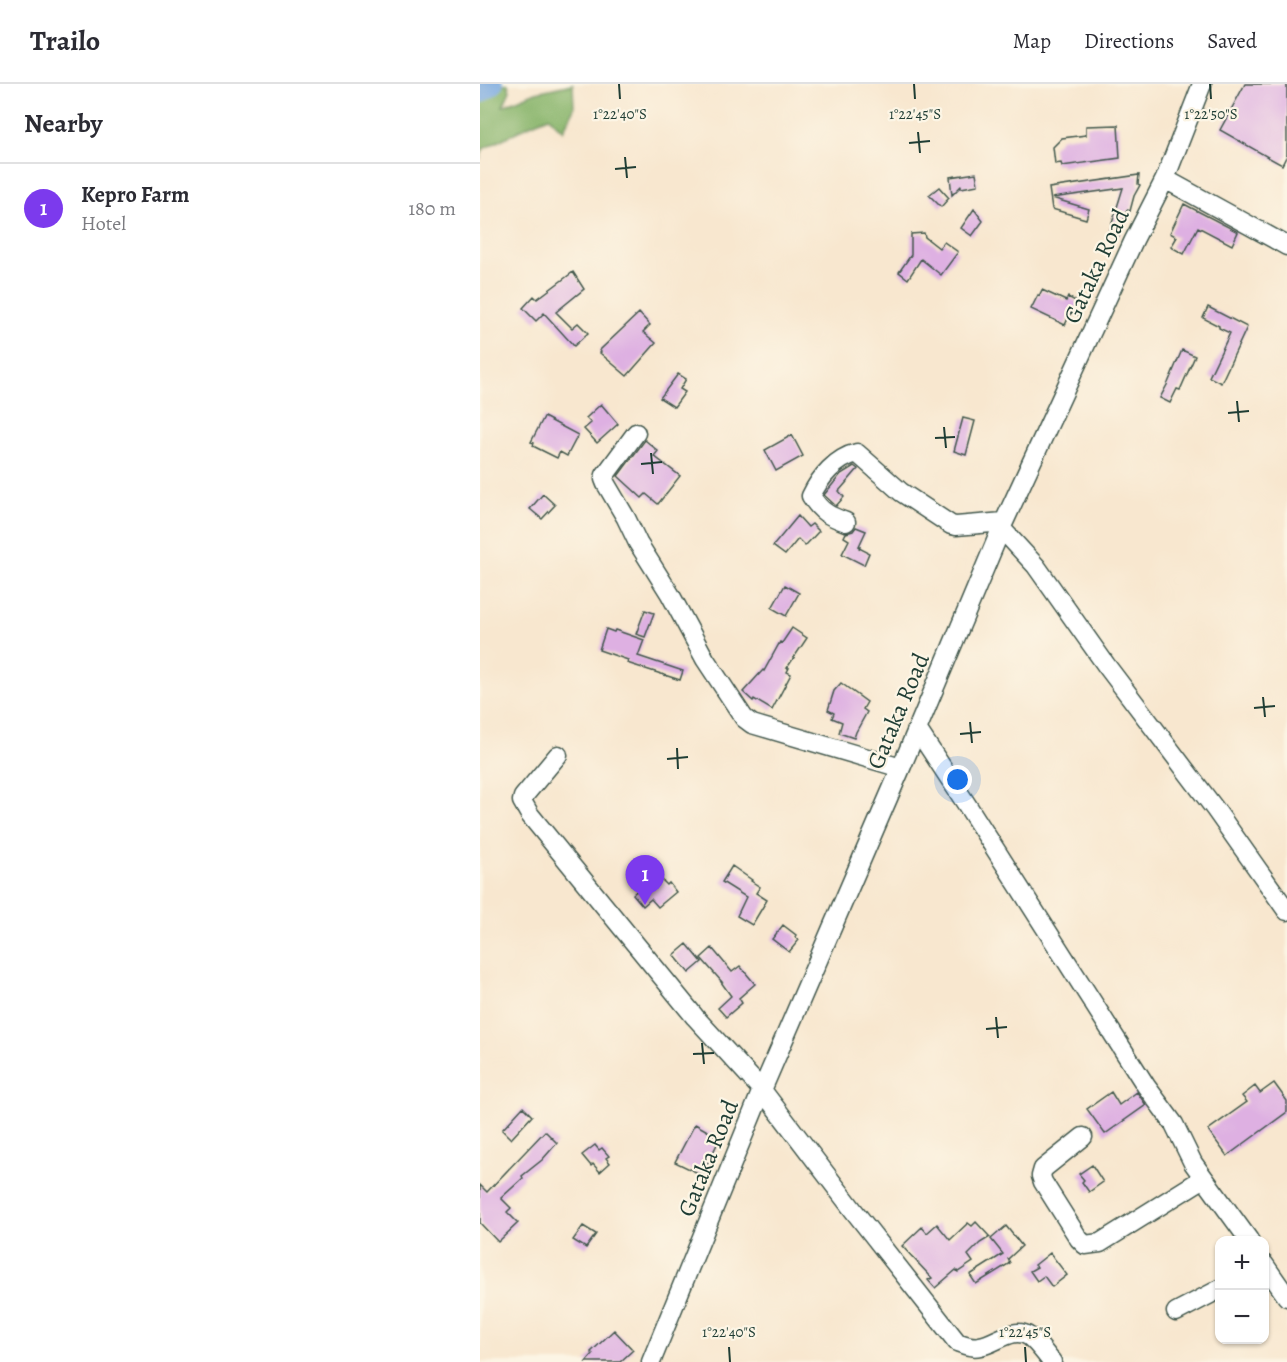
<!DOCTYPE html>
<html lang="en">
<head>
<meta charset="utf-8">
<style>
	body { margin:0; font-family:Alegreya,serif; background:#f7f7f7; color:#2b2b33 }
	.controls { position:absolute; right:18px; bottom:18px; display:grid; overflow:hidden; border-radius:12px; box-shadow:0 2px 4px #0004 }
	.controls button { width:54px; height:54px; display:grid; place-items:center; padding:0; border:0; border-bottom:2px solid #e1e1e2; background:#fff; color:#2b2b33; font:30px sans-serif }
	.you { position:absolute; left:478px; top:696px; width:21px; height:21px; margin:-15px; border:4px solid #fff; border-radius:50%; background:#1a73e8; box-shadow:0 0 0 9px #1a73e833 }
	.badge { display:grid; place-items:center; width:39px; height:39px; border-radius:50%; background:#7c3aed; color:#fff; font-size:20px; font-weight:700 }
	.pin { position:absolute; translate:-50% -50px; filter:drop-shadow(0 2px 3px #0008) }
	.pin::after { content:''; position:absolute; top:32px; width:21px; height:18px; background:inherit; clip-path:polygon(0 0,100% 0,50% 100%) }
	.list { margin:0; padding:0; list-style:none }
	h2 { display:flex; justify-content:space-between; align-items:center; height:78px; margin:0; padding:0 24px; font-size:26px }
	h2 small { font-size:20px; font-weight:400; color:#7c7c81 }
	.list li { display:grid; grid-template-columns:39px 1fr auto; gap:18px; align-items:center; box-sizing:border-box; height:90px; padding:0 24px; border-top:2px solid #e1e1e2 }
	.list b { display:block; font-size:22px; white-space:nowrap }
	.list p { margin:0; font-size:20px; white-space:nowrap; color:#7c7c81 }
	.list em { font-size:20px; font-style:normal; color:#7c7c81 }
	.map { position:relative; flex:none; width:807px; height:1278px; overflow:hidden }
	header { display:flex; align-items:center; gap:36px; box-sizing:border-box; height:84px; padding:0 30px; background:#fff; border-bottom:2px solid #e1e1e2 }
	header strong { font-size:28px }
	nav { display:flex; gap:33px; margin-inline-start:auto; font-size:21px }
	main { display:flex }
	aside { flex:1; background:#fff }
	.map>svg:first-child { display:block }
	.forest { fill:#8ab66d; stroke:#547a50; stroke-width:1.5 }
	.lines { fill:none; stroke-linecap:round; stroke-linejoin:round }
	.river { stroke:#76a7e1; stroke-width:22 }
	.building { fill:#deb0e2 }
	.minor-casing { stroke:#40564b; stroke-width:21 }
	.minor { stroke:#fff; stroke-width:18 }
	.ticks { fill:none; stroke:#1f3d34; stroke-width:2 }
	.labels { text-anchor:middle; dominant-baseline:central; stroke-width:4.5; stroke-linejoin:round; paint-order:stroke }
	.street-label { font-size:24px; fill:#1f3d34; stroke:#fcf5e5 }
	.ticks-label { font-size:15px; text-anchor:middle; fill:#1f3d34; stroke:#fcf5e5; stroke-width:4.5; stroke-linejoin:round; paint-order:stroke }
</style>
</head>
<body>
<header>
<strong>Trailo</strong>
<nav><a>Map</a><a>Directions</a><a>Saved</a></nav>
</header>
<main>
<aside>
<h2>Nearby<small></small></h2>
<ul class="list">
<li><span class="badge">1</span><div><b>Kepro Farm</b><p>Hotel</p></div><em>180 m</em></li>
</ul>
</aside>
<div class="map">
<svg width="807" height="1278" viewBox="0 0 807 1278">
	<rect width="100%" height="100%" fill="#fcf5e5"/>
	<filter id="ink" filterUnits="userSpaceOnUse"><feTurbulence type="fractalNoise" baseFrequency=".0167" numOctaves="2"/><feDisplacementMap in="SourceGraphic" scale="12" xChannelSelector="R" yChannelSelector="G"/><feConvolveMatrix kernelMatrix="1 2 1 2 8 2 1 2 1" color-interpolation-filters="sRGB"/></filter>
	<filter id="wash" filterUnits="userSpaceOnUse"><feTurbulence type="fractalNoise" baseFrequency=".008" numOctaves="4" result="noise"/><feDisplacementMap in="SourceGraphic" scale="24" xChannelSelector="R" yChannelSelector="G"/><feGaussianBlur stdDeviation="1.35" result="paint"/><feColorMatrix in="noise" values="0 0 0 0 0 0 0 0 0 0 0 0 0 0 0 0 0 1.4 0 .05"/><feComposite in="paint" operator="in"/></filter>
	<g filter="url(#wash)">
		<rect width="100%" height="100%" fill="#f8e7cf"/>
		<path class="forest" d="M 0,0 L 28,0 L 30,7 L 23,22 L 56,8 L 93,0 L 94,24 L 83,47 L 69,33 L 52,40 L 3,65 L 0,75 Z"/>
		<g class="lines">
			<path class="river" d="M 0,8 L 12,0"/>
		</g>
		<g id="blocks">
			<path class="building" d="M 765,0 L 807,0 L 807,71 L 802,81 L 740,46 Z
				M 638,41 L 640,74 L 582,82 L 581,79 L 575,80 L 573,63 L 582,54 L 606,51 L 606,42 Z
				M 496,89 L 498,101 L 481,104 L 481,102 L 472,111 L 470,93 Z
				M 659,91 L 658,100 L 660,101 L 654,112 L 650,127 L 647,126 L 639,152 L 629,149 L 643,104 L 572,114 L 609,125 L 606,135 L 572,125 L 569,104 Z
				M 459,103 L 469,114 L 461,123 L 449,111 Z
				M 704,120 L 758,148 L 752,161 L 718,143 L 704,170 L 691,163 L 697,153 L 690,149 Z
				M 494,125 L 503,137 L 492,152 L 481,144 Z
				M 444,149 L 445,153 L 459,164 L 464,158 L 478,168 L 461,191 L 441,175 L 428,195 L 419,188 L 431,171 L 431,150 Z
				M 93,188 L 104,205 L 76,228 L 92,244 L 98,239 L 108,249 L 94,262 L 64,229 L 56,237 L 43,224 L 54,212 L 57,215 Z
				M 562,206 L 586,217 L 588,213 L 603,221 L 598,231 L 591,228 L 585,241 L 551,225 L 558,211 L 559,212 Z
				M 728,223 L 767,243 L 741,299 L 729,293 L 750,249 L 739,244 L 739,242 L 723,234 Z
				M 159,229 L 170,241 L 163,248 L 176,259 L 147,292 L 120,269 L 121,268 L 120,266 Z
				M 702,266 L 715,272 L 700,306 L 697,305 L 690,319 L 680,314 L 688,299 Z
				M 198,290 L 206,295 L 200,305 L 205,308 L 194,323 L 180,314 Z
				M 121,320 L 138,340 L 117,359 L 104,345 L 111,339 L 106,334 Z
				M 64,333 L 98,351 L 87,372 L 80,368 L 77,374 L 53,362 L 54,359 L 51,358 Z
				M 483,334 L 495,337 L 486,371 L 474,367 Z
				M 312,351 L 323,372 L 296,387 L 285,366 Z
				M 165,356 L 178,367 L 174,372 L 200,392 L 178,420 L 166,410 L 162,414 L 138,392 Z
				M 374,382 L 378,385 L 359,407 L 364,413 L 356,422 L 344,411 L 361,390 Z
				M 63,410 L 75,421 L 62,435 L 50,425 Z
				M 318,432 L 328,443 L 332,440 L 339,447 L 325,462 L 318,455 L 305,471 L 293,462 Z
				M 376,443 L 386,447 L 379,462 L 380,462 L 379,464 L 389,469 L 384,481 L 362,470 L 369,456 L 364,453 L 366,449 L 373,447 Z
				M 305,501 L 319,509 L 306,532 L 292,524 Z
				M 165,526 L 174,529 L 165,553 L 156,550 Z
				M 312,544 L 327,554 L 307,584 L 309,584 L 307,588 L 311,590 L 292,626 L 274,615 L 273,617 L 263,608 L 283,586 L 284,587 L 300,558 L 302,559 Z
				M 126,545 L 134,548 L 135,546 L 164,556 L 158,572 L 203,587 L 200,596 L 147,579 L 148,576 L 119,566 Z
				M 361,599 L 387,618 L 383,625 L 387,628 L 376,648 L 374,654 L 359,649 L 362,638 L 352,634 L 354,629 L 348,626 L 354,607 Z
				M 252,782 L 272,796 L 271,797 L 280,803 L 276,809 L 287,816 L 272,841 L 257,832 L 266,813 L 242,798 Z
				M 182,796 L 187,801 L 189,799 L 196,808 L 178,823 L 171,815 L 163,822 L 153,810 L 165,800 L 169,806 Z
				M 303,841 L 316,851 L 315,853 L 319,856 L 309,868 L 292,855 Z
				M 207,860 L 222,878 L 209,889 L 194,871 Z
				M 232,864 L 252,888 L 260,882 L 275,900 L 259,914 L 262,919 L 246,933 L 238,924 L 251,912 L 241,898 L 242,898 L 221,874 Z
				M 794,999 L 807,1017 L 807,1028 L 747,1072 L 728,1046 L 767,1018 L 762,1012 L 775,1002 L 780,1009 Z
				M 631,1008 L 639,1021 L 657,1008 L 666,1021 L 625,1050 L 607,1025 Z
				M 43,1023 L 52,1032 L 31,1055 L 22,1046 Z
				M 215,1040 L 240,1054 L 222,1091 L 195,1078 Z
				M 65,1047 L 77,1059 L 62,1076 L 42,1092 L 43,1094 L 21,1114 L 31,1124 L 27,1128 L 38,1139 L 18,1158 L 0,1139 L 0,1101 L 7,1108 Z
				M 115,1061 L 119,1066 L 122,1064 L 129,1072 L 126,1074 L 130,1079 L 120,1088 L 113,1080 L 111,1082 L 102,1071 Z
				M 612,1081 L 623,1098 L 609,1108 L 602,1098 L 604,1096 L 599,1090 Z
				M 496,1138 L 510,1153 L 500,1159 L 488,1171 L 493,1178 L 478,1188 L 476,1186 L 455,1204 L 448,1196 L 452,1194 L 422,1162 L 442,1143 L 447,1149 L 457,1140 L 470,1156 L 488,1139 L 492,1142 Z
				M 103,1142 L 116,1150 L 106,1164 L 93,1156 Z
				M 526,1142 L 542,1162 L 528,1175 L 530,1179 L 496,1200 L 490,1191 L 523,1170 L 511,1155 Z
				M 570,1169 L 587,1191 L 572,1203 L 564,1192 L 557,1197 L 550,1187 L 557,1183 L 555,1181 Z
				M 134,1246 L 153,1266 L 140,1278 L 106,1278 L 113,1270 L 111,1268 Z"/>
		</g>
	</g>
	<g filter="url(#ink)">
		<use href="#blocks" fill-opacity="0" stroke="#40564b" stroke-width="1.5"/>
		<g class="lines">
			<g class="minor-casing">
				<path id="minor" d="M 685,95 L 807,162
					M 156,349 L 125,391 L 124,395 L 126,400 L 146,434 L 158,459 L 190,510 L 225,575 L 264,634 L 272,640 L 421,684
					M 366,438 C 349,432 341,428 331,412 C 340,393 356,374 377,369 L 421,408 L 471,441 L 476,442 L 524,438
					M 521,444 L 556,482 L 626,581 L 735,725 L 807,827
					M 437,645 L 487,721 L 666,1002 L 694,1040 L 713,1079 L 769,1156
					M 78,671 L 43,713 L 42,717 L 50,731 L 215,933 L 282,1006 L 374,1127 L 477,1258 C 485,1261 492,1264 500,1262 C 516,1260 533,1241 550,1253 C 558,1259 565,1270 572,1278
					M 603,1053 L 563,1085 L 561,1092 L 563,1098 L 599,1155 L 605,1161 L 620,1159 L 724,1094
					M 784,1180 L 807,1213
					M 696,1228 L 740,1205
					M 171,1278 L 282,1006 L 421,684 L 524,438 L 654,156 L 685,95 L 722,0"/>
			</g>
			<use href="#minor" class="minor"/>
		</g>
	</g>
	<path class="ticks" d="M 139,0 L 140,15M 434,0 L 435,15M 730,0 L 731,15M 438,48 L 440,69M 429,59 L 450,57M 145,73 L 147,94M 135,85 L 156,83M 757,317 L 759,338M 748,329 L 769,327M 464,343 L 466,364M 455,354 L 475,353M 171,369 L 173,390M 161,380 L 182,378M 783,613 L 785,633M 774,624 L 795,622M 490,638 L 492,659M 480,650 L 501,648M 197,664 L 198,685M 187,675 L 208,673M 516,933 L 518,954M 506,945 L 527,943M 222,959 L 224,980M 213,970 L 234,969M 249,1263 L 250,1278M 545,1263 L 546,1278"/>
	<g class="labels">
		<g class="street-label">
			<text transform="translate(616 182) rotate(-65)">Gataka Road</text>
			<text transform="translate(418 627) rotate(-67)">Gataka Road</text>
			<text transform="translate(228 1074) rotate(-68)">Gataka Road</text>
		</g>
	</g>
	<g class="ticks-label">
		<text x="140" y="35">1°22'40"S</text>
		<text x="435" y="35">1°22'45"S</text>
		<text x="731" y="35">1°22'50"S</text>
		<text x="249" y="1253">1°22'40"S</text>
		<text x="545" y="1253">1°22'45"S</text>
	</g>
</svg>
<div class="controls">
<button>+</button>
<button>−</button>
</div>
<div class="you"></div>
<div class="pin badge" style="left:165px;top:821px">1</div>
</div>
</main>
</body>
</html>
